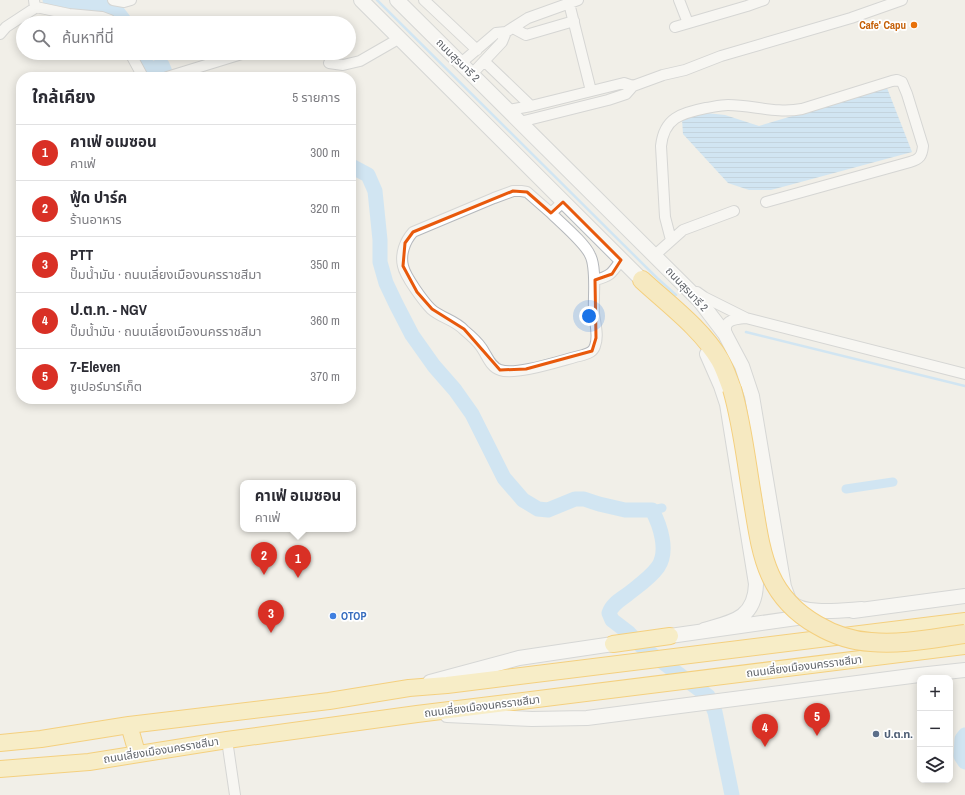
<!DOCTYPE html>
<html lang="th">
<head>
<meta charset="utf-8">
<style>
	body { margin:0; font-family:"Archivo Narrow","Noto Sans Thai",sans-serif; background:#f2f2f3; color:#2b2b33 }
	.controls { position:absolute; right:12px; bottom:12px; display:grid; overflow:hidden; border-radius:8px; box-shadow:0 2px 10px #0003 }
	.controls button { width:36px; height:36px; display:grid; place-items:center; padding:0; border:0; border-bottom:1px solid #e1e1e2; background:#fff; color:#2b2b33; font:20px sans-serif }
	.you { position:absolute; left:589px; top:316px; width:14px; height:14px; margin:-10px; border:3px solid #fff; border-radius:50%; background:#1a73e8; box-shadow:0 0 0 6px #1a73e833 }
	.badge { display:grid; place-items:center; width:26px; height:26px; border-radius:50%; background:#d93025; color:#fff; font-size:13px; font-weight:700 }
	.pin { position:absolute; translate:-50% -33px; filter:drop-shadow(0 1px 2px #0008) }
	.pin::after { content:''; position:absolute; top:21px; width:14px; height:12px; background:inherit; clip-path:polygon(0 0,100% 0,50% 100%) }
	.popup { position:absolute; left:240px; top:480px; width:116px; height:52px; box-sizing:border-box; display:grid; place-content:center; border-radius:8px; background:#fff; filter:drop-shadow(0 1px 3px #0005); font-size:13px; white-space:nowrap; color:#7c7c81 }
	.popup b { font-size:15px; color:#2b2b33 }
	.popup::after { content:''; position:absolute; left:50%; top:100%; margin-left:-8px; border:8px solid transparent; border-top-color:#fff }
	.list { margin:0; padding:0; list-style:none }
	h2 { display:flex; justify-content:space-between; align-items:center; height:52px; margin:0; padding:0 16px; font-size:17px }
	h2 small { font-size:13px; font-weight:400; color:#7c7c81 }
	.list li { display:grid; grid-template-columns:26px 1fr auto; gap:12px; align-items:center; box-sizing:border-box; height:56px; padding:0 16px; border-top:1px solid #e1e1e2 }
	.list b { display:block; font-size:15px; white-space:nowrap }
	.list p { margin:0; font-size:13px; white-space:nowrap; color:#7c7c81 }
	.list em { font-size:13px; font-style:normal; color:#7c7c81 }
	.icon { flex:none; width:22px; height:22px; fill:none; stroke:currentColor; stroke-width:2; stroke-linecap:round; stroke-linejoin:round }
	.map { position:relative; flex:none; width:965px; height:795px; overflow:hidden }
	.search { position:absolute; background:#fff; box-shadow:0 2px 10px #0003; left:16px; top:16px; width:340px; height:44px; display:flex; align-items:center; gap:10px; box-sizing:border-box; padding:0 14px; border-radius:22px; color:#7c7c81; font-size:15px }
	.panel { position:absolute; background:#fff; box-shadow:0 2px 10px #0003; left:16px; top:72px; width:340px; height:332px; border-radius:16px }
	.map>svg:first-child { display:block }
	.water { fill:url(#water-rules) }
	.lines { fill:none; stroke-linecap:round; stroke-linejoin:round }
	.stream { stroke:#aadaff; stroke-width:2.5 }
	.canal { stroke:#aadaff; stroke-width:9 }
	.river { stroke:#aadaff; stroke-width:15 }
	.minor-casing { stroke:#b5b8bc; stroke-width:12 }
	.secondary-casing { stroke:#b6babf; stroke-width:16 }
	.trunk-casing { stroke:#f9ab00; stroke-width:18 }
	.motorway-casing { stroke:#f9ab00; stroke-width:20 }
	.minor { stroke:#fff; stroke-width:10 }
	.secondary { stroke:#fff; stroke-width:14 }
	.trunk { stroke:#feeaa1; stroke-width:16 }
	.motorway { stroke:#fde293; stroke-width:18 }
	.motorway-bridge-casing { stroke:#f9ab00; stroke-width:20; stroke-linecap:butt }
	.motorway-bridge { stroke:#fde293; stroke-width:18 }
	.marked { fill:none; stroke:#e8590c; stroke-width:3; stroke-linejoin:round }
	.food-dot { fill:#e8710a; stroke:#fff; stroke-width:1.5 }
	.shop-dot { fill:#3f7fe0; stroke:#fff; stroke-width:1.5 }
	.service-dot { fill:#5c6f8a; stroke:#fff; stroke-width:1.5 }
	.labels { text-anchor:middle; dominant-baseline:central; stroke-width:3.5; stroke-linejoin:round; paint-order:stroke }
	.food-label { font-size:11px; font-weight:bold; fill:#c56008; stroke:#fff; text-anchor:end }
	.street-label { font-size:11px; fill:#5f6368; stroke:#fff }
	.shop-label { font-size:11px; font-weight:bold; fill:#366cbe; stroke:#fff; text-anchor:start }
	.service-label { font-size:11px; font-weight:bold; fill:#4e5e75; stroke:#fff; text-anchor:start }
</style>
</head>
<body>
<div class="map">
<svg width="965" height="795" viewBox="0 0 965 795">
	<defs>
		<pattern id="water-rules" width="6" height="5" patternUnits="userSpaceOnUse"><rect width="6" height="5" fill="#aadaff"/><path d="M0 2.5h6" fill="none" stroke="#8eb4d2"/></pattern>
	</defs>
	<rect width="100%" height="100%" fill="#f1efe8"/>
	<path class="water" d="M 887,88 L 912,152 L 771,190 L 749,190 L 728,183 L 683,134 L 682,119 L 697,112 L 725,115 L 759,126 Z"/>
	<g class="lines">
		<path class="stream" d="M 377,0 L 657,278 L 676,295
			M 746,332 L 965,386"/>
		<path class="canal" d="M 846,489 L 893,482
			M 652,510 L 662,508"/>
		<path class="river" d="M 50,0 L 79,5 L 107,7 L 116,10 L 126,23
			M 142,53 L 149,71 L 162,65 L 167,77
			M 351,166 L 368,175 L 375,191 L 380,240 L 380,262 L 386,283 L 396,304 L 412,335 L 434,366 L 455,390 L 472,414 L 504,478 L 523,500 L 538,509 L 548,510 L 575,499 L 584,499 L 599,504 L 625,510 L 652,510 C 660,525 669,551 658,567 C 650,578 638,586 628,594 C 620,600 612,604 609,613 L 612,620 L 629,633 L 641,646 L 708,696 L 715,712 L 732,795
			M 965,735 L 962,739 L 961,756 L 965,762"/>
		<g class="minor-casing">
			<path id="minor" d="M 113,0 L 124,2 L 131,0
				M 424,0 L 477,50
				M 679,0 L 688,23
				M 569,3 L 591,91
				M 36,7 L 69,14 L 102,17 L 110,20 L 112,23
				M 675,27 L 747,6 L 764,0
				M 513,28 L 526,35 L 574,21
				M 0,34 L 6,27 L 35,8 L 34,0
				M 130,53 L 143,77
				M 484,61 L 531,106
				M 329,63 L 343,65 L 360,61 L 400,38
				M 461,63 L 496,33 L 506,32 L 528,18 L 578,0
				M 472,74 L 502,42 L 506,32
				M 167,77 L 245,53
				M 509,110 L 531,106 L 624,83 L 633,86
				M 520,122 L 608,100 L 626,94 L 633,86 L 663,75 L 685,70 L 721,56 L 851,18 L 902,0
				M 551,213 C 561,223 585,243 590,255 C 597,268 593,297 594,313 C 595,323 599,336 595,346 C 593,352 589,353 583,355 C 565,359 517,376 500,370 C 490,367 487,355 481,347 C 477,341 470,335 464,330 C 455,320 441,318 431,309 C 423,301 405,276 403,266 C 400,254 405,241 413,232 L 494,198 L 513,191 L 521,191 L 527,192 L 551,213 L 563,202
				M 671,240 L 665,217 L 661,146 C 664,118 681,113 706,108 C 713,107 721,105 728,105 C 753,105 776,114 802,109 L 892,81 L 897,80 L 902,82 L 907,94 L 923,146 C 922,156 920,159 910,162 L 766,202
				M 655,255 L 683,230 L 734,211
				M 595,280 C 611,276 612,273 621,260
				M 697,292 L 704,297 L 746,318 C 732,319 721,321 728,337
				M 746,318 L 965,374
				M 227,740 L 235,795"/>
		</g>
		<g class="secondary-casing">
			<path id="secondary" d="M 361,0 L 649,287
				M 397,0 L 699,300 L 725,334 L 734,351 L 742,366 L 752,396 L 784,587 C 786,591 787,597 790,601 C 802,616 844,610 862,609
				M 853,611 L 965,596
				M 704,630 C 732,622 755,619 756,584 L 727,404 L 721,386 L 707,354
				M 670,636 L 811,616
				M 430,682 L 519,658 L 613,644
				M 447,715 L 532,719 L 587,718 L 919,675 L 965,670"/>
		</g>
		<g class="trunk-casing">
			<path id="trunk" d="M 613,644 L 670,636
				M 129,725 L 137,753
				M 0,743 L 41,739 L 129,725 L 329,701 L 409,688 L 447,685 L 965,621
				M 0,769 L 89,762 L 227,740 L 417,714 L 965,646"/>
		</g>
		<g class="motorway-casing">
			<path id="motorway" d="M 642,280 C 668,304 702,329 720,360 C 725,369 728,379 732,389"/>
		</g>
		<use href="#minor" class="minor"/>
		<use href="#secondary" class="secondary"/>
		<use href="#trunk" class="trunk"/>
		<use href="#motorway" class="motorway"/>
		<g class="motorway-bridge-casing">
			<path id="motorway-bridge" d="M 732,389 C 742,423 746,460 752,496 C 761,550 764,595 817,625 C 834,635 852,641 871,642 C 902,645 934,638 965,634"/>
		</g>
		<use href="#motorway-bridge" class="motorway-bridge"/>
	</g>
	<path d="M0 0H965V795H0ZM 513,191 L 527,192 L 551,213 L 563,202 L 621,260 L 612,274 L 595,280 L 596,338 L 592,351 L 526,369 L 500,370 L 464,329 L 432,309 L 417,292 L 403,266 L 405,243 L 413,232 Z" fill="#f1efe8" fill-opacity=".55" fill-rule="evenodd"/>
	<path class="marked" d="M 513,191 L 527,192 L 551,213 L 563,202 L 621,260 L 612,274 L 595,280 L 596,338 L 592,351 L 526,369 L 500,370 L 464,329 L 432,309 L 417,292 L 403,266 L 405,243 L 413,232 Z"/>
	<circle class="food-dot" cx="914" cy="25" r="4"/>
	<circle class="shop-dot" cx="333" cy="616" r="4"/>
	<circle class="service-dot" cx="876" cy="734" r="4"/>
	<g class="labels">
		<g class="food-label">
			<text x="906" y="25">Cafe' Capu</text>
		</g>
		<g class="street-label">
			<text transform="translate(458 60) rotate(45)">ถนนสุรนารี 2</text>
			<text transform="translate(687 289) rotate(47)">ถนนสุรนารี 2</text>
			<text transform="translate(804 666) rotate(-7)">ถนนเลี่ยงเมืองนครราชสีมา</text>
			<text transform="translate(482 706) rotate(-7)">ถนนเลี่ยงเมืองนครราชสีมา</text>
			<text transform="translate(161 750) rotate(-9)">ถนนเลี่ยงเมืองนครราชสีมา</text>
		</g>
		<g class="shop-label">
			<text x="341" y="616">OTOP</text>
		</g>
		<g class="service-label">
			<text x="884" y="734">ป.ต.ท.</text>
		</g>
	</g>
</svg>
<div class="controls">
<button>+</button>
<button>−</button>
<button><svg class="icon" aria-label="layers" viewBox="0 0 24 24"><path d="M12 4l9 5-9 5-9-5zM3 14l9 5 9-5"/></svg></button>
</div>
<div class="you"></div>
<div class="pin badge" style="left:298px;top:578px">1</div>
<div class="popup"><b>คาเฟ่ อเมซอน</b>คาเฟ่</div>
<div class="pin badge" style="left:264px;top:575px">2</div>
<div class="pin badge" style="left:271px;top:633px">3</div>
<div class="pin badge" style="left:765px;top:747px">4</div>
<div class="pin badge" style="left:817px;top:736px">5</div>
<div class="search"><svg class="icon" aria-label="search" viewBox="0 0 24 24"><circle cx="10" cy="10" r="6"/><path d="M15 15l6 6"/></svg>ค้นหาที่นี่</div>
<section class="panel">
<h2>ใกล้เคียง<small>5 รายการ</small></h2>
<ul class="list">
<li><span class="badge">1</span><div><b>คาเฟ่ อเมซอน</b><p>คาเฟ่</p></div><em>300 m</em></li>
<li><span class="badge">2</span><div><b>ฟู้ด ปาร์ค</b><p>ร้านอาหาร</p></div><em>320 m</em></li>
<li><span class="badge">3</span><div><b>PTT</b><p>ปั๊มน้ำมัน · ถนนเลี่ยงเมืองนครราชสีมา</p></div><em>350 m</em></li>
<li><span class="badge">4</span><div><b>ป.ต.ท. - NGV</b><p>ปั๊มน้ำมัน · ถนนเลี่ยงเมืองนครราชสีมา</p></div><em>360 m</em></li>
<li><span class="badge">5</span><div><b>7-Eleven</b><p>ซูเปอร์มาร์เก็ต</p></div><em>370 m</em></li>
</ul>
</section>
</div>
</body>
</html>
